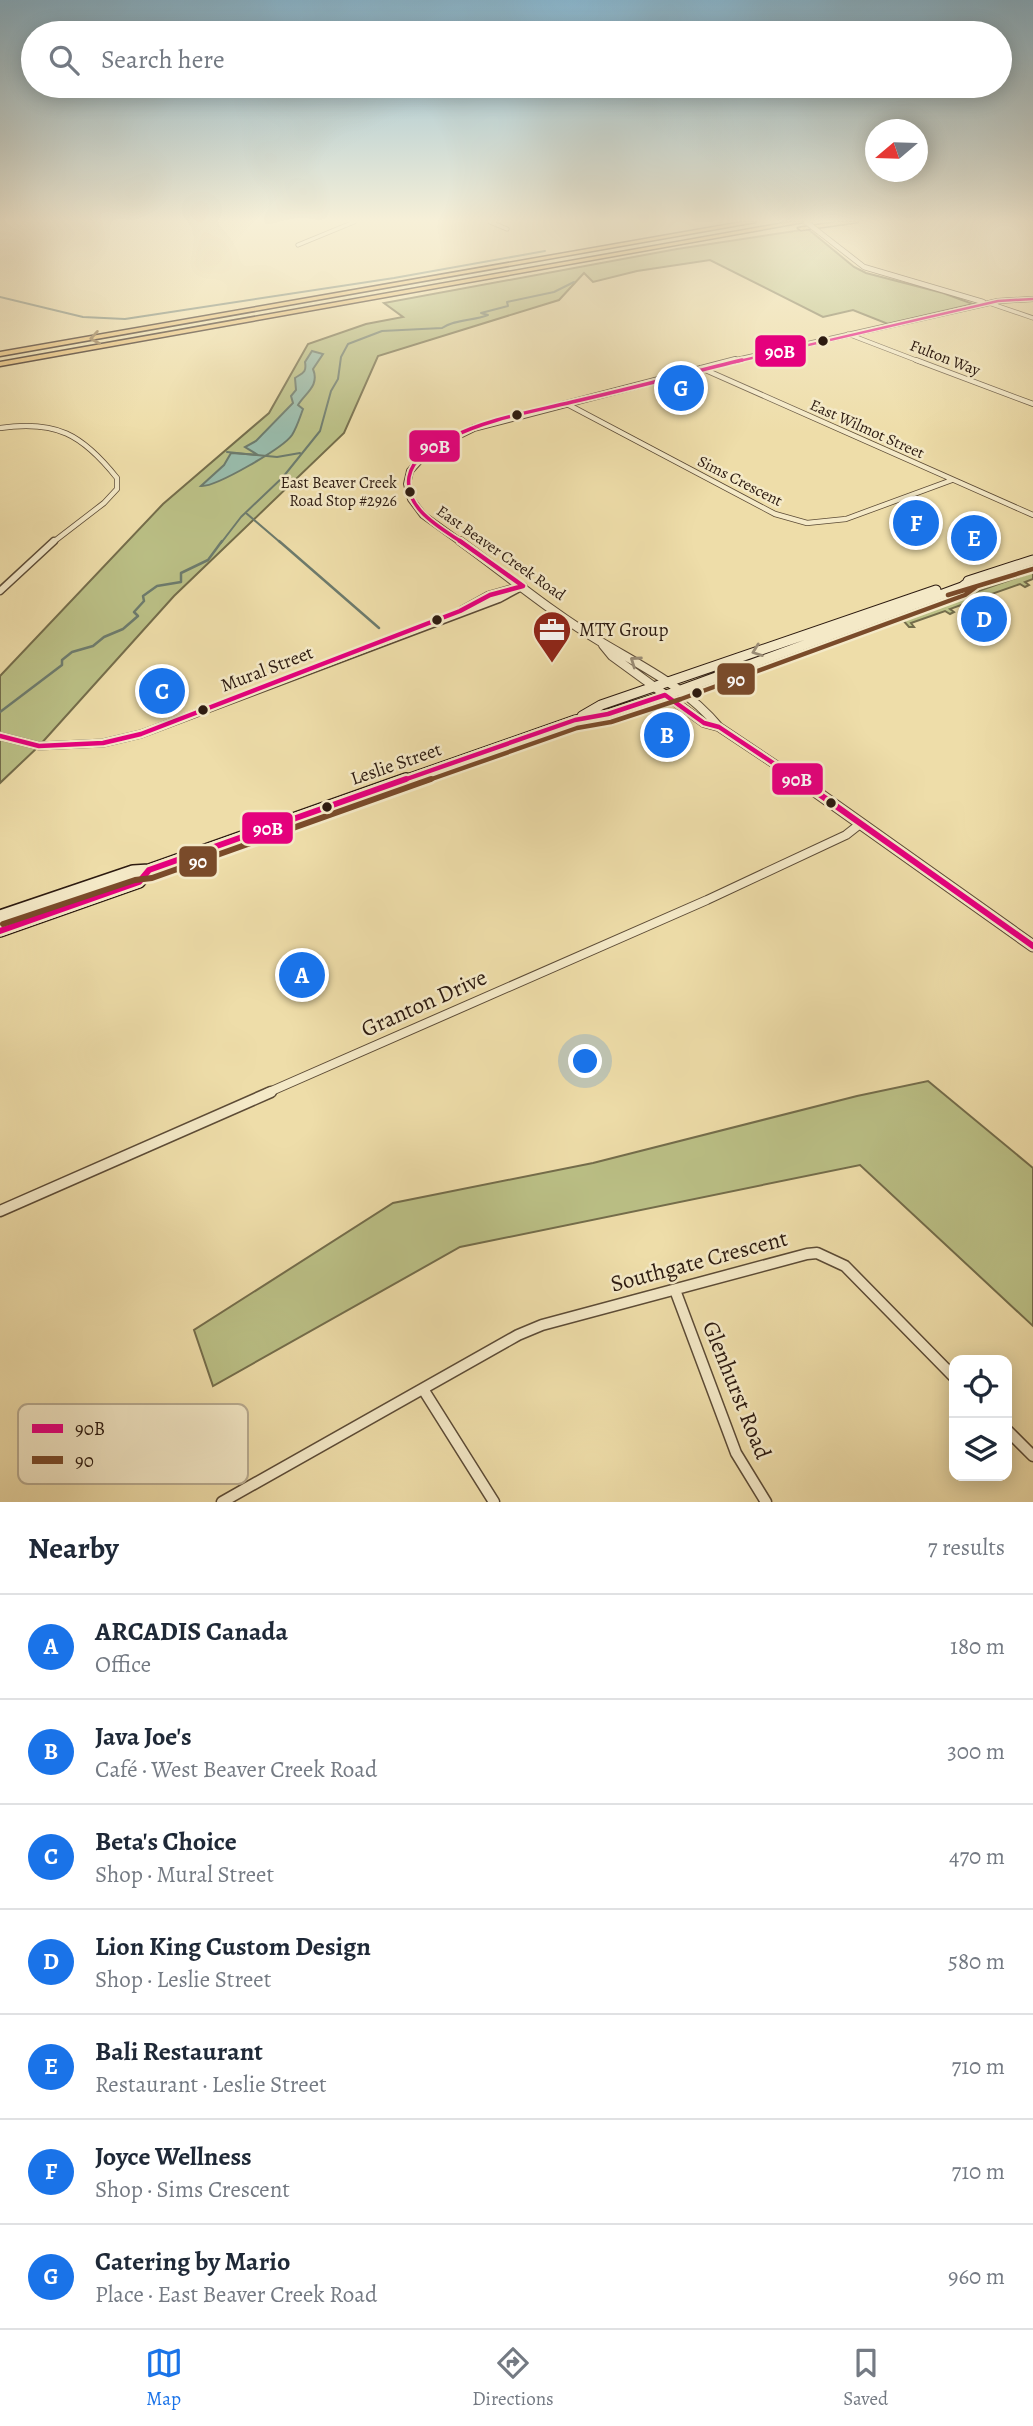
<!DOCTYPE html>
<html lang="en">
<head>
<meta charset="utf-8">
<style>
	body { margin:0; font-family:Alegreya,serif; background:#f6f6f7; color:#1f2937 }
	.controls { position:absolute; right:21px; bottom:21px; display:grid; overflow:hidden; border-radius:14px; box-shadow:0 4px 18px #0003 }
	.controls button { width:63px; height:63px; display:grid; place-items:center; padding:0; border:0; border-bottom:2px solid #e0e1e3; background:#fff; color:#1f2937; font:35px sans-serif }
	.compass { position:absolute; left:865px; top:119px; width:63px; height:63px; border-radius:50%; background:#fff; box-shadow:0 4px 18px #0003; rotate:251deg }
	.you { position:absolute; left:586px; top:1062px; width:24px; height:24px; margin:-18px; border:5px solid #fff; border-radius:50%; background:#1a73e8; box-shadow:0 0 0 10px #1a73e833 }
	.badge { display:grid; place-items:center; width:46px; height:46px; border-radius:50%; background:#1a73e8; color:#fff; font-size:23px; font-weight:700 }
	.pin { position:absolute; translate:-50% -50%; border:4px solid #fff; box-shadow:0 2px 7px #0006 }
	.list { margin:0; padding:0; list-style:none }
	h2 { display:flex; justify-content:space-between; align-items:center; height:91px; margin:0; padding:0 28px; font-size:30px }
	h2 small { font-size:23px; font-weight:400; color:#747a83 }
	.list li { display:grid; grid-template-columns:46px 1fr auto; gap:21px; align-items:center; box-sizing:border-box; height:105px; padding:0 28px; border-top:2px solid #e0e1e3 }
	.list b { display:block; font-size:26px; white-space:nowrap }
	.list p { margin:0; font-size:23px; white-space:nowrap; color:#747a83 }
	.list em { font-size:23px; font-style:normal; color:#747a83 }
	.icon { flex:none; width:38px; height:38px; fill:none; stroke:currentColor; stroke-width:2; stroke-linecap:round; stroke-linejoin:round }
	.map { position:relative; flex:none; width:1033px; height:1502px; overflow:hidden }
	.search { position:absolute; background:#fff; box-shadow:0 4px 18px #0003; left:21px; right:21px; top:21px; height:77px; display:flex; align-items:center; gap:18px; box-sizing:border-box; padding:0 24px; border-radius:38px; color:#747a83; font-size:26px }
	.sheet { height:826px; background:#fff }
	nav { display:flex; justify-content:space-around; align-items:center; box-sizing:border-box; height:98px; border-top:2px solid #e0e1e3; background:#fff; font-size:19px; color:#747a83 }
	nav a { display:grid; justify-items:center; gap:4px }
	nav .on { color:#1a73e8 }
	.map>svg:first-child { display:block }
	.green { fill:#bbc086; stroke:#746d4b; stroke-width:2 }
	.water { fill:#99bbab; stroke:#6d7b6d; stroke-width:2 }
	.lines { fill:none; stroke-linecap:round; stroke-linejoin:round }
	.stream-far1 { stroke:#6d7b6d; stroke-width:2 }
	.stream { stroke:#6d7b6d; stroke-width:2.5 }
	.minor-far4-casing { stroke:#5c4b36; stroke-width:5 }
	.minor-far3-casing { stroke:#5c4b36; stroke-width:6 }
	.minor-far2-casing { stroke:#5c4b36; stroke-width:9 }
	.minor-far1-casing { stroke:#5c4b36; stroke-width:10 }
	.minor-casing { stroke:#5c4b36; stroke-width:13 }
	.tertiary-far3-casing { stroke:#5c4b36; stroke-width:6 }
	.tertiary-far2-casing { stroke:#5c4b36; stroke-width:8 }
	.tertiary-far1-casing { stroke:#5c4b36; stroke-width:10 }
	.tertiary-casing { stroke:#5c4b36; stroke-width:13 }
	.secondary-far1-casing { stroke:#2c1a10; stroke-width:11 }
	.secondary-casing { stroke:#2c1a10; stroke-width:14 }
	.motorway-casing { stroke:#2c1a10; stroke-width:3 }
	.minor-far4 { stroke:#f4e9c7; stroke-width:3.5 }
	.minor-far3 { stroke:#f4e9c7; stroke-width:4.5 }
	.minor-far2 { stroke:#f4e9c7; stroke-width:6 }
	.minor-far1 { stroke:#f4e9c7; stroke-width:8 }
	.minor { stroke:#f4e9c7; stroke-width:10 }
	.tertiary-far3 { stroke:#f4e9c7; stroke-width:4.5 }
	.tertiary-far2 { stroke:#f4e9c7; stroke-width:6 }
	.tertiary-far1 { stroke:#f4e9c7; stroke-width:8 }
	.tertiary { stroke:#f4e9c7; stroke-width:10 }
	.secondary-far1 { stroke:#f4e9c7; stroke-width:9 }
	.secondary { stroke:#f4e9c7; stroke-width:11 }
	.motorway { fill:#e7be74; fill-rule:evenodd }
	.tertiary-bridge-casing { stroke:#5c4b36; stroke-width:6; stroke-linecap:butt }
	.tertiary-bridge { stroke:#f4e9c7; stroke-width:4.5 }
	.bus-1-far3-casing { stroke:#f4e9c7; stroke-width:5 }
	.bus-1-far2-casing { stroke:#f4e9c7; stroke-width:7 }
	.bus-1-far1-casing { stroke:#f4e9c7; stroke-width:9 }
	.bus-1-casing { stroke:#f4e9c7; stroke-width:11 }
	.bus-2-far1-casing { stroke:#f4e9c7; stroke-width:9 }
	.bus-2-casing { stroke:#f4e9c7; stroke-width:11 }
	.bus-1-far3 { stroke:#e5007d; stroke-width:2.5 }
	.bus-1-far2 { stroke:#e5007d; stroke-width:3.5 }
	.bus-1-far1 { stroke:#e5007d; stroke-width:4.5 }
	.bus-1 { stroke:#e5007d; stroke-width:6 }
	.bus-2-far1 { stroke:#7a4b2a; stroke-width:4.5 }
	.bus-2 { stroke:#7a4b2a; stroke-width:6 }
	.oneway { stroke:#8a6c42 }
	.oneway2 { stroke:#9a8c75 }
	.bus-dot { fill:#2c1a10; stroke:#f4e9c7; stroke-width:2.5 }
	.labels { text-anchor:middle; dominant-baseline:central; stroke-width:5; stroke-linejoin:round; paint-order:stroke }
	.far-street-label { font-size:16px; fill:#2c1a10; stroke:#f4e9c7 }
	.far-bus-label { font-size:16px; fill:#2c1a10; stroke:#f4e9c7; text-anchor:end }
	.poi-label { font-size:19px; fill:#2c1a10; stroke:#f4e9c7; text-anchor:start }
	.street-label { font-size:19px; fill:#2c1a10; stroke:#f4e9c7 }
	.near-street-label { font-size:23px; fill:#2c1a10; stroke:#f4e9c7 }
	.key { fill:#f4e9c7; stroke:#b8ab90; stroke-width:2 }
	.key-label { font-size:19px; fill:#2c1a10 }
	.line-badge { stroke:#f4e9c7; stroke-width:2.5 }
	.badge-label { font-size:19px; text-anchor:middle; font-weight:bold; fill:#fff }
</style>
</head>
<body>
<div class="map">
<svg width="1033" height="1502" viewBox="0 0 1033 1502">
	<rect width="100%" height="100%" fill="#eedda9"/>
	<filter id="stains"><feTurbulence type="fractalNoise" baseFrequency=".00286" numOctaves="4"/><feColorMatrix values="0 0 0 0 .2 0 0 0 0 .09 0 0 0 0 .02 0 0 0 .5 -.17"/></filter>
	<radialGradient id="worn" r=".72"><stop offset=".6" stop-color="#630" stop-opacity="0"/><stop offset="1" stop-color="#630" stop-opacity=".3"/></radialGradient>
	<path class="green" d="M 808,229 L 854,267 L 866,273 L 943,293 L 973,304 L 888,324 L 853,310 L 823,317 L 710,260 L 637,271 L 593,282 L 584,273 L 559,300 L 378,356 L 344,433 L 174,596 L 39,746 L 0,783 L 0,676 L 163,504 L 269,413 L 308,344 L 366,324 L 403,317 L 384,303 L 677,249 Z
		M 1033,572 L 1033,579 L 1025,582 L 1029,585 L 1025,587 L 1020,584 L 983,597 L 987,600 L 982,602 L 977,599 L 950,609 L 954,612 L 950,614 L 945,611 L 911,623 L 914,627 L 909,627 L 901,618 Z
		M 928,1081 L 1033,1168 L 1033,1326 L 860,1165 L 460,1247 L 213,1386 L 194,1330 L 393,1203 L 593,1163 L 857,1096 Z"/>
	<path class="water" d="M 312,351 L 323,354 L 313,369 C 320,386 305,393 298,405 L 303,409 C 300,417 297,427 292,435 C 283,448 216,487 201,486 L 224,465 L 231,453 L 258,455 L 245,447 L 256,441 L 293,403 L 291,396 L 296,390 L 295,378 C 302,373 307,373 305,362 Z"/>
	<g class="lines">
		<path class="stream-far1" d="M 0,297 L 83,317 L 125,319 L 394,278 L 545,251
			M 227,452 L 277,457 L 300,453
			M 246,513 L 281,543
			M 221,543 L 241,517 L 283,477 L 320,431 L 331,391 L 338,379 L 341,357 L 348,344 L 382,331 L 442,328 C 455,319 473,321 488,315 L 481,313 L 508,306 L 507,302 L 554,292 L 574,282"/>
		<path class="stream" d="M 279,541 L 379,628
			M 0,712 L 62,665 L 62,660 L 72,652 L 93,646 L 104,637 L 123,629 L 138,616 L 134,612 L 144,601 L 143,596 L 157,586 L 181,582 L 181,573 L 208,560 L 222,541"/>
		<g class="minor-far4-casing">
			<path id="minor-far4" d="M 490,222 L 507,229
				M 298,245 L 354,222
				M 989,303 L 1033,318
				M 848,334 L 921,362"/>
		</g>
		<g class="minor-far3-casing">
			<path id="minor-far3" d="M 916,360 L 1033,404
				M 701,368 L 1033,515
				M 567,404 L 775,514 L 807,523 L 846,519 L 952,480
				M 0,428 C 56,420 82,434 117,478 L 117,489 L 104,503 L 52,543"/>
		</g>
		<g class="minor-far2-casing">
			<path id="minor-far2" d="M 0,591 L 54,541
				M 462,610 L 489,595 L 518,587
				M 0,736 L 39,746 L 103,743 L 141,734 L 499,599 L 523,586"/>
		</g>
		<g class="minor-far1-casing">
			<path id="minor-far1" d="M 267,1093 L 707,900 L 846,835 L 860,824"/>
		</g>
		<g class="minor-casing">
			<path id="minor" d="M 0,1211 L 271,1092
				M 675,1290 L 736,1453 L 766,1502
				M 423,1389 L 494,1502
				M 1007,1430 L 1033,1456
				M 222,1502 L 518,1335 L 542,1325 L 807,1254 L 817,1253 L 845,1266 L 954,1377"/>
		</g>
		<g class="tertiary-far3-casing">
			<path id="tertiary-far3" d="M 819,232 L 864,267 L 983,302
				M 728,362 L 998,301 L 1033,299"/>
		</g>
		<g class="tertiary-far2-casing">
			<path id="tertiary-far2" d="M 462,543 L 423,515 L 411,499 L 407,484 L 410,471 L 429,450 L 474,428 L 735,360"/>
		</g>
		<g class="tertiary-far1-casing">
			<path id="tertiary-far1" d="M 460,541 C 507,575 552,613 601,642 C 643,667 687,688 719,727
				M 603,645 L 612,656 L 704,723 L 719,727 L 800,781"/>
		</g>
		<g class="tertiary-casing">
			<path id="tertiary" d="M 798,779 L 1033,946"/>
		</g>
		<g class="secondary-far1-casing">
			<path id="secondary-far1" d="M 968,581 L 1033,560
				M 582,716 L 601,705 L 936,590
				M 401,781 L 575,720 L 608,714 L 678,691 L 962,587 L 971,580"/>
		</g>
		<g class="secondary-casing">
			<path id="secondary" d="M 0,916 L 133,871 L 149,870 L 406,779
				M 0,931 L 139,882 L 149,870"/>
		</g>
		<g class="motorway-casing">
			<path id="motorway" d="M 742,222 L 756,222 L 0,356 L 0,352 Z
				M 790,222 L 804,222 L 0,366 L 0,362 Z
				M 837,222 L 858,222 L 801,230 L 798,228 Z"/>
		</g>
		<use href="#minor-far4" class="minor-far4"/>
		<use href="#minor-far3" class="minor-far3"/>
		<use href="#minor-far2" class="minor-far2"/>
		<use href="#minor-far1" class="minor-far1"/>
		<use href="#minor" class="minor"/>
		<use href="#tertiary-far3" class="tertiary-far3"/>
		<use href="#tertiary-far2" class="tertiary-far2"/>
		<use href="#tertiary-far1" class="tertiary-far1"/>
		<use href="#tertiary" class="tertiary"/>
		<use href="#secondary-far1" class="secondary-far1"/>
		<use href="#secondary" class="secondary"/>
		<use href="#motorway" class="motorway"/>
		<g class="tertiary-bridge-casing">
			<path id="tertiary-bridge" d="M 806,222 L 819,232"/>
		</g>
		<use href="#tertiary-bridge" class="tertiary-bridge"/>
		<g class="bus-1-far3-casing">
			<path id="bus-1-far3" d="M 735,362 L 998,301 L 1033,299"/>
		</g>
		<g class="bus-1-far2-casing">
			<path id="bus-1-far2" d="M 463,543 C 441,528 404,509 409,477 C 412,458 434,446 450,438 C 487,419 531,412 572,402 C 629,389 685,374 742,360"/>
		</g>
		<g class="bus-1-far1-casing">
			<path id="bus-1-far1" d="M 460,541 L 523,586
				M 0,736 L 39,746 L 103,743 L 141,734 L 460,611 L 490,595 L 523,586
				M 401,781 L 575,720 L 608,714 L 665,695 L 704,723 L 719,727 L 800,781"/>
		</g>
		<g class="bus-1-casing">
			<path id="bus-1" d="M 798,779 L 1033,946
				M 0,931 L 139,882 L 149,870 L 406,779"/>
		</g>
		<g class="bus-2-far1-casing">
			<path id="bus-2-far1" d="M 948,595 L 1033,569
				M 426,781 L 577,728 L 611,722 L 681,699 L 965,595 L 976,587"/>
		</g>
		<g class="bus-2-casing">
			<path id="bus-2" d="M 3,924 L 135,880 L 152,878 L 431,779"/>
		</g>
		<use href="#bus-1-far3" class="bus-1-far3"/>
		<use href="#bus-1-far2" class="bus-1-far2"/>
		<use href="#bus-1-far1" class="bus-1-far1"/>
		<use href="#bus-1" class="bus-1"/>
		<use href="#bus-2-far1" class="bus-2-far1"/>
		<use href="#bus-2" class="bus-2"/>
	</g>
	<defs><path id="oneway-chevron" d="M-2-3.5L2.5 0L-2 3.5" fill="none" stroke-width="1.6" stroke-linecap="round" stroke-linejoin="round" transform="scale(1.75)"/></defs>
	<use class="oneway" href="#oneway-chevron" transform="translate(95 338) rotate(170)"/>
	<g class="oneway2">
		<use href="#oneway-chevron" transform="translate(757 651) rotate(160)"/>
		<use href="#oneway-chevron" transform="translate(635 661) rotate(-145)"/>
	</g>
	<linearGradient id="sky" x2="0" y2="1"><stop stop-color="#88b7d0"/><stop offset="0.51" stop-color="#f7f0d8"/><stop offset="1" stop-color="#f7f0d8" stop-opacity="0"/></linearGradient>
	<rect width="1033" height="433" fill="url(#sky)"/>
	<defs>
		<g id="office-pin" transform="scale(2.0125)"><path d="M0 17L-7.5 6A9.5 9.5 0 1 1 7.5 6Z" fill="#8f2418" stroke="#f4e9c7"/><path d="M-6-3h4V-5.5h4V-3h4V5H-6ZM-1-4.5V-3h2v-1.5ZM-6 0V1H6V0Z" fill="#fff"/></g>
	</defs>
	<g fill-rule="evenodd">
		<use href="#office-pin" x="552" y="630"/>
	</g>
	<g class="bus-dot">
		<circle cx="823" cy="341" r="6"/>
		<circle cx="517" cy="415" r="6"/>
		<circle cx="410" cy="492" r="6"/>
		<circle cx="437" cy="620" r="6"/>
		<circle cx="697" cy="693" r="6"/>
		<circle cx="203" cy="710" r="6"/>
		<circle cx="831" cy="803" r="6"/>
		<circle cx="327" cy="807" r="6"/>
	</g>
	<g class="labels">
		<g class="far-street-label">
			<text transform="translate(945 358) rotate(21)">Fulton Way</text>
			<text transform="translate(867 429) rotate(24)">East Wilmot Street</text>
			<text transform="translate(740 481) rotate(27)">Sims Crescent</text>
			<text transform="translate(501 553) rotate(35)">East Beaver Creek Road</text>
		</g>
		<g class="far-bus-label">
			<text x="397" y="483">East Beaver Creek<tspan x="397" dy="18">Road Stop #2926</tspan></text>
		</g>
		<g class="poi-label">
			<text x="579" y="630">MTY Group</text>
		</g>
		<g class="street-label">
			<text transform="translate(267 669) rotate(-21)">Mural Street</text>
			<text transform="translate(396 764) rotate(-19)">Leslie Street</text>
		</g>
		<g class="near-street-label">
			<text transform="translate(424 1003) rotate(-24)">Granton Drive</text>
			<text transform="translate(699 1261) rotate(-15)">Southgate Crescent</text>
			<text transform="translate(737 1390) rotate(68)">Glenhurst Road</text>
		</g>
	</g>
	<rect x="18" y="1404" width="230" height="80" rx="10" class="key"/>
	<rect x="32" y="1424" width="31" height="9" fill="#e5007d"/>
	<rect x="32" y="1456" width="31" height="8" fill="#7a4b2a"/>
	<g class="key-label">
		<text x="75" y="1435">90B</text>
		<text x="75" y="1467">90</text>
	</g>
	<g class="line-badge">
		<rect x="754" y="334" width="53" height="34" rx="7" fill="#e5007d"/>
		<rect x="408" y="429" width="53" height="34" rx="7" fill="#e5007d"/>
		<rect x="716" y="662" width="40" height="34" rx="7" fill="#7a4b2a"/>
		<rect x="771" y="762" width="53" height="34" rx="7" fill="#e5007d"/>
		<rect x="241" y="811" width="53" height="34" rx="7" fill="#e5007d"/>
		<rect x="178" y="845" width="40" height="33" rx="7" fill="#7a4b2a"/>
	</g>
	<g class="badge-label">
		<text x="780" y="358">90B</text>
		<text x="435" y="453">90B</text>
		<text x="736" y="686">90</text>
		<text x="797" y="786">90B</text>
		<text x="268" y="835">90B</text>
		<text x="198" y="868">90</text>
	</g>
	<rect width="100%" height="100%" filter="url(#stains)"/>
	<rect width="100%" height="100%" fill="url(#worn)"/>
</svg>
<div class="controls">
<button><svg class="icon" aria-label="locate" viewBox="0 0 24 24"><circle cx="12" cy="12" r="6"/><path d="M12 2v4M12 18v4M2 12h4M18 12h4"/></svg></button>
<button><svg class="icon" aria-label="layers" viewBox="0 0 24 24"><path d="M12 4l9 5-9 5-9-5zM3 14l9 5 9-5"/></svg></button>
</div>
<svg class="compass" viewBox="-18 -18 36 36"><path d="M0-13l5 13h-10z" fill="#e53935"/><path d="M0 13l5-13h-10z" fill="#747a83"/></svg>
<div class="you"></div>
<div class="pin badge" style="left:302px;top:975px">A</div>
<div class="pin badge" style="left:667px;top:735px">B</div>
<div class="pin badge" style="left:162px;top:691px">C</div>
<div class="pin badge" style="left:984px;top:619px">D</div>
<div class="pin badge" style="left:974px;top:538px">E</div>
<div class="pin badge" style="left:916px;top:523px">F</div>
<div class="pin badge" style="left:681px;top:388px">G</div>
<div class="search"><svg class="icon" aria-label="search" viewBox="0 0 24 24"><circle cx="10" cy="10" r="6"/><path d="M15 15l6 6"/></svg>Search here</div>
</div>
<section class="sheet">
<h2>Nearby<small>7 results</small></h2>
<ul class="list">
<li><span class="badge">A</span><div><b>ARCADIS Canada</b><p>Office</p></div><em>180 m</em></li>
<li><span class="badge">B</span><div><b>Java Joe's</b><p>Café · West Beaver Creek Road</p></div><em>300 m</em></li>
<li><span class="badge">C</span><div><b>Beta's Choice</b><p>Shop · Mural Street</p></div><em>470 m</em></li>
<li><span class="badge">D</span><div><b>Lion King Custom Design</b><p>Shop · Leslie Street</p></div><em>580 m</em></li>
<li><span class="badge">E</span><div><b>Bali Restaurant</b><p>Restaurant · Leslie Street</p></div><em>710 m</em></li>
<li><span class="badge">F</span><div><b>Joyce Wellness</b><p>Shop · Sims Crescent</p></div><em>710 m</em></li>
<li><span class="badge">G</span><div><b>Catering by Mario</b><p>Place · East Beaver Creek Road</p></div><em>960 m</em></li>
</ul>
</section>
<nav>
<a class="on"><svg class="icon" aria-label="map" viewBox="0 0 24 24"><path d="M3 6l6-2 6 2 6-2v14l-6 2-6-2-6 2zM9 4v14M15 6v14"/></svg>Map</a>
<a><svg class="icon" aria-label="directions" viewBox="0 0 24 24"><path d="M12 3l9 9-9 9-9-9zM9 14v-3h6M13 9l2 2-2 2"/></svg>Directions</a>
<a><svg class="icon" aria-label="saved" viewBox="0 0 24 24"><path d="M7 4h10v16l-5-4-5 4z"/></svg>Saved</a>
</nav>
</body>
</html>
